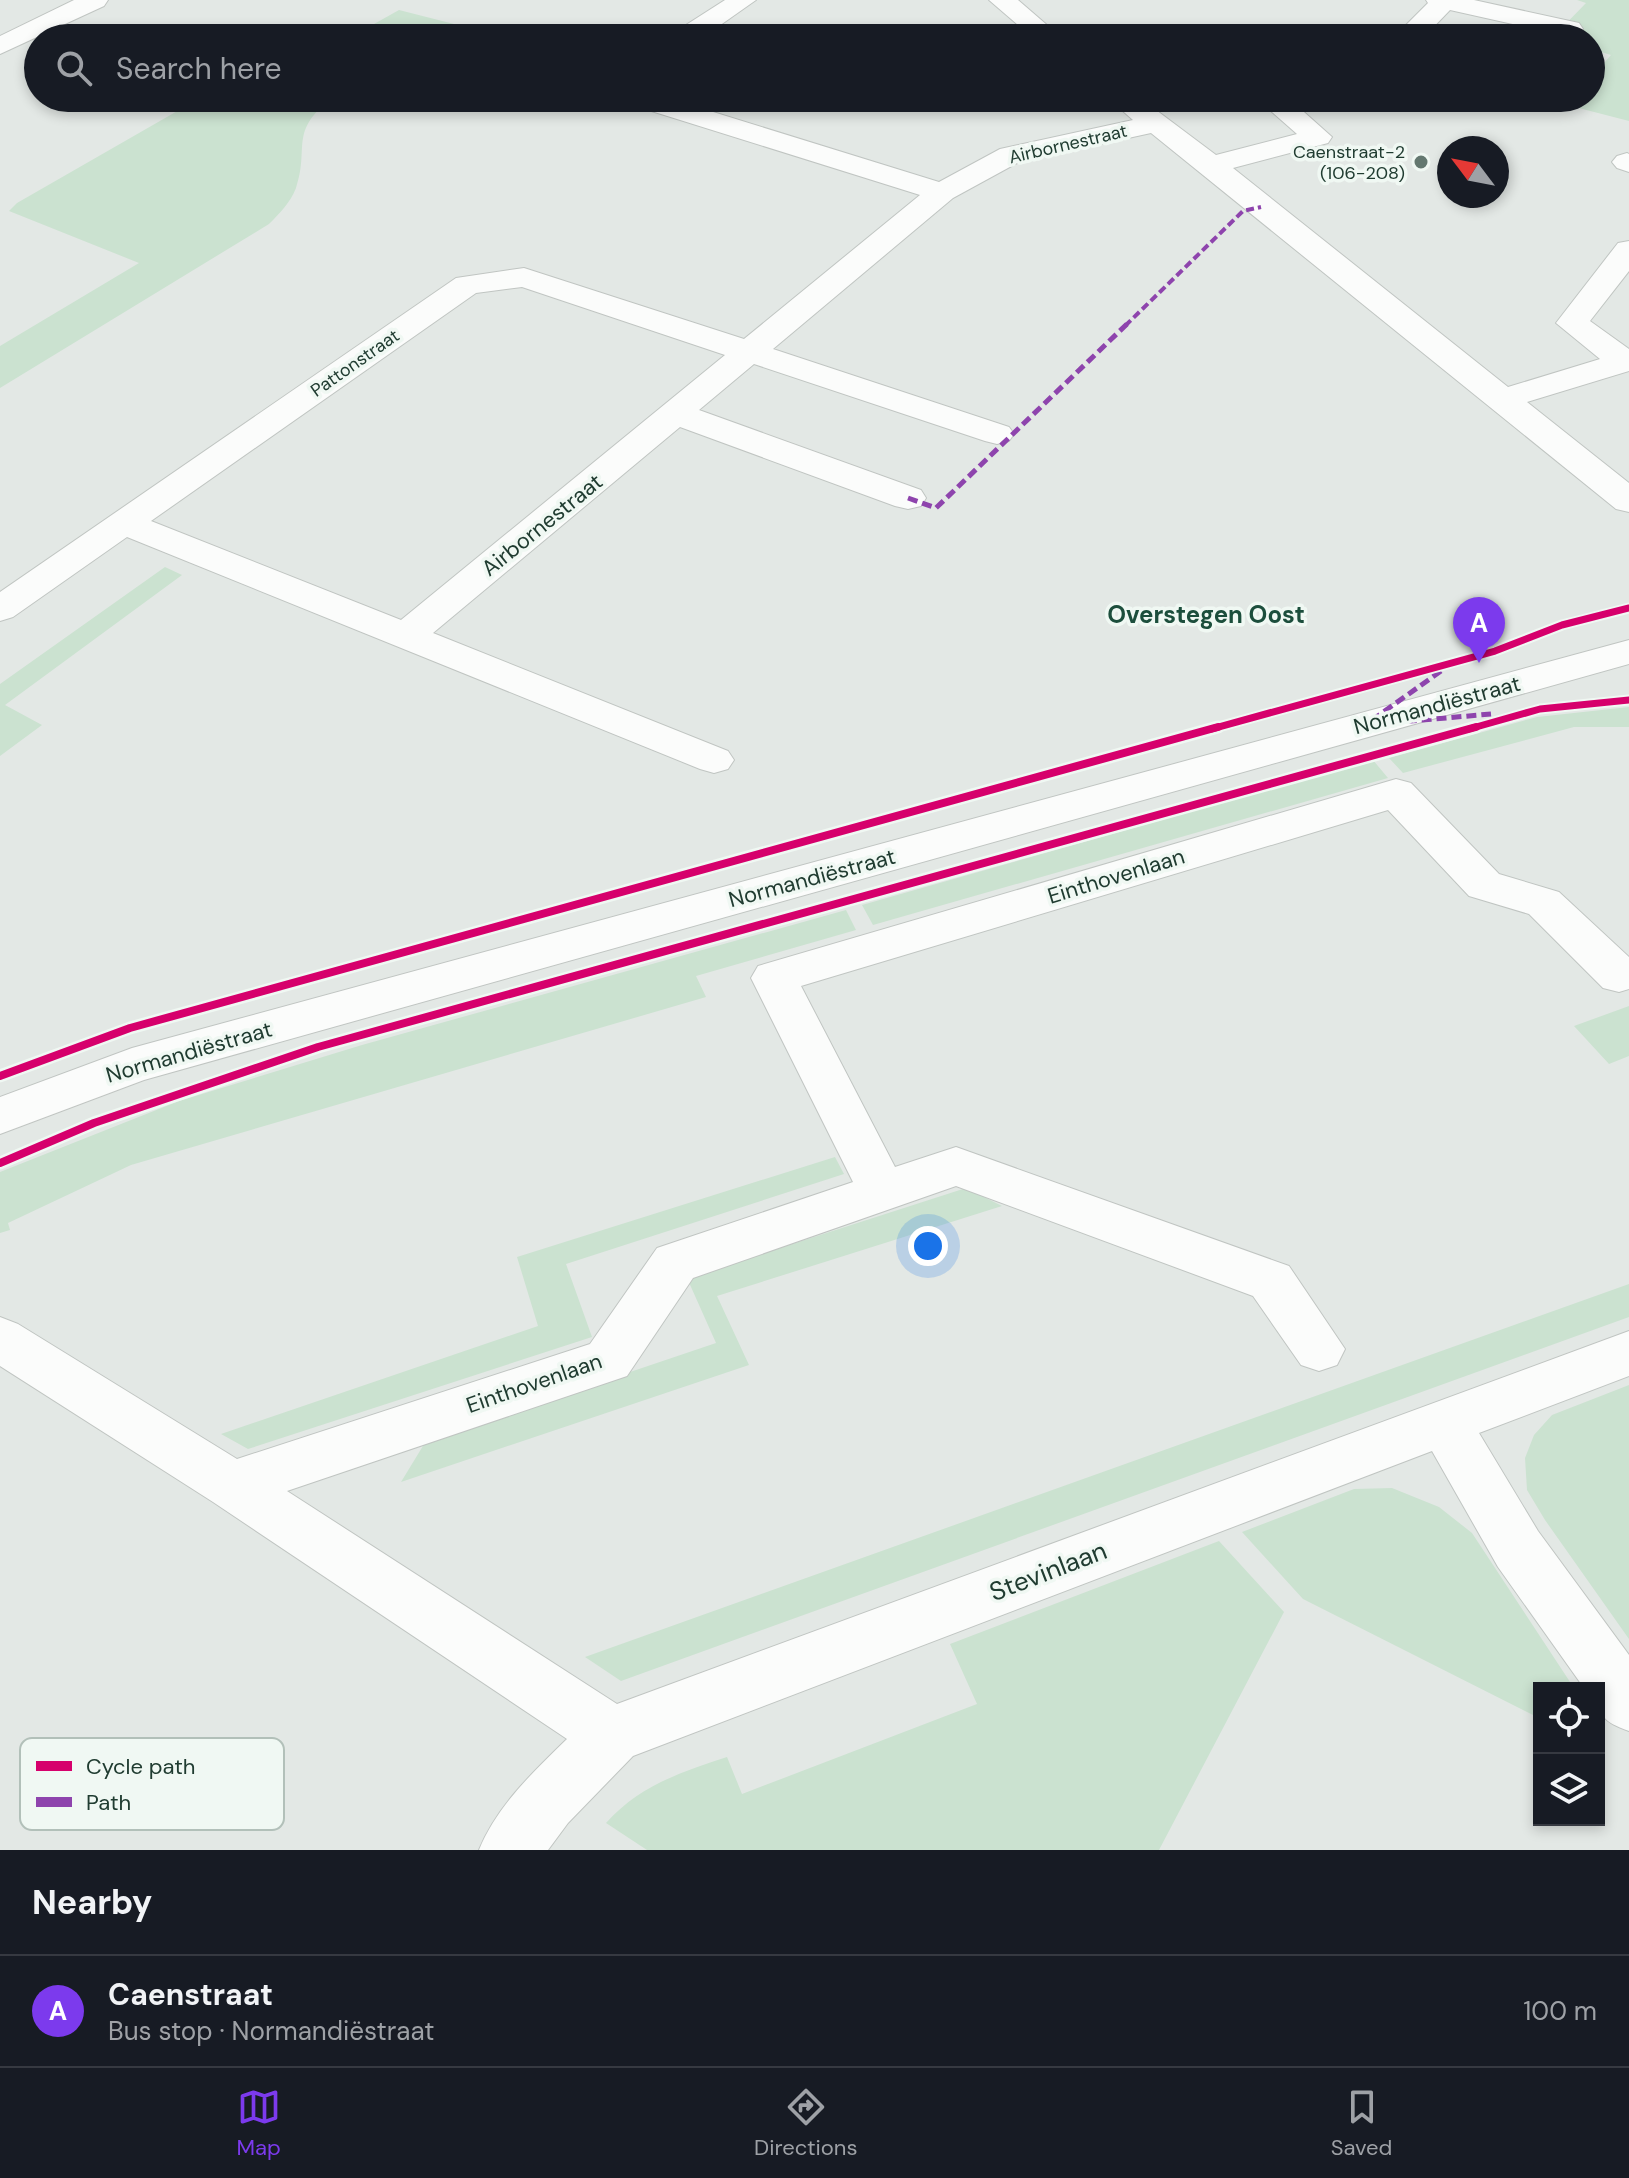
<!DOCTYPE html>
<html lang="en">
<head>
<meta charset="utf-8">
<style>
	body { margin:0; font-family:"DM Sans",sans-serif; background:#20242c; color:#f1f3f6 }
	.controls { position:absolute; right:24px; bottom:24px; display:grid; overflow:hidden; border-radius:0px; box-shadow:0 4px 12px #0003 }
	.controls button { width:72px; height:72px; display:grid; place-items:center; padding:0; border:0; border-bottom:2px solid #363941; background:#171b24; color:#f1f3f6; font:40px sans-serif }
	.compass { position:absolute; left:1437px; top:136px; width:72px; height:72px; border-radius:50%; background:#171b24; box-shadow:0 4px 12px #0003; rotate:302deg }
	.you { position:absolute; left:928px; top:1246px; width:28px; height:28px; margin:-20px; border:6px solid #fff; border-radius:50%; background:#1a73e8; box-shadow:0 0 0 12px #1a73e833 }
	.badge { display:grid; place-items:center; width:52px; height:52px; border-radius:50%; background:#7c3aed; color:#fff; font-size:26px; font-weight:700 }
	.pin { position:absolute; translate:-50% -66px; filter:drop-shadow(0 2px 4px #0008) }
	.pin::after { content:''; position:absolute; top:42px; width:28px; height:24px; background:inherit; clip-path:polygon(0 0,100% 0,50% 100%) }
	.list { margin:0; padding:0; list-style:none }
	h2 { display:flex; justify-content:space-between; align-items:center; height:104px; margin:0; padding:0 32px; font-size:34px }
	h2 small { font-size:26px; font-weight:400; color:#9ea1a6 }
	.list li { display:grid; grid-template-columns:52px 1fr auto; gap:24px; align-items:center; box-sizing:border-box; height:112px; padding:0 32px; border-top:2px solid #363941 }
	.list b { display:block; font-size:30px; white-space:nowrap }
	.list p { margin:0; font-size:26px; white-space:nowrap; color:#9ea1a6 }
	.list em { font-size:26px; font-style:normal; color:#9ea1a6 }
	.icon { flex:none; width:44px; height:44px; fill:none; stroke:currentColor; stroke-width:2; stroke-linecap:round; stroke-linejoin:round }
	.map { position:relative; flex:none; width:1629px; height:1850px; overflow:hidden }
	.search { position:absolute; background:#171b24; box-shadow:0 4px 12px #0003; left:24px; right:24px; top:24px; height:88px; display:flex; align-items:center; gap:20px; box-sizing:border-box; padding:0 28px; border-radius:44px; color:#9ea1a6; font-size:30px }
	.sheet { height:216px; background:#171b24 }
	nav { display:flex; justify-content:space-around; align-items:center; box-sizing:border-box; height:112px; border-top:2px solid #363941; background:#171b24; font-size:22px; color:#9ea1a6 }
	nav a { display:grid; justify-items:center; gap:4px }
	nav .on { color:#7c3aed }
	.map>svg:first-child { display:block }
	.green { fill:#cbe2d0 }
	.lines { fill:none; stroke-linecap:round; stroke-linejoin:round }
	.minor-casing { stroke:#c0c5c2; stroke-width:2 }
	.tertiary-casing { stroke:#c0c5c2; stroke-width:2 }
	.minor { fill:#fbfcfb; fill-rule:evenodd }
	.tertiary { fill:#fbfcfb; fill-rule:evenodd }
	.quiet-far1 { stroke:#8e44ad; stroke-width:4; stroke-dasharray:8 4; stroke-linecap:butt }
	.quiet { stroke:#8e44ad; stroke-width:5; stroke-dasharray:10 5; stroke-linecap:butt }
	.cycleway-far1-casing { stroke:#f0f8f3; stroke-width:11 }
	.cycleway-casing { stroke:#f0f8f3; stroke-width:13 }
	.cycleway-far1 { stroke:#d6006c; stroke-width:7 }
	.cycleway { stroke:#d6006c; stroke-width:8 }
	.poi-dot { fill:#647870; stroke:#f0f8f3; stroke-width:3 }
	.labels { text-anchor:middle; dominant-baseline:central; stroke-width:7; stroke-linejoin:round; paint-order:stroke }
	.far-street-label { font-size:18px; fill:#203c31; stroke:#f0f8f3 }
	.far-poi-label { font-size:18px; fill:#203c31; stroke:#f0f8f3; text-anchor:end }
	.street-label { font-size:22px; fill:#203c31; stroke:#f0f8f3 }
	.neighbourhood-label { font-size:24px; font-weight:bold; fill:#1c4e3c; stroke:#f0f8f3 }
	.near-street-label { font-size:26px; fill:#203c31; stroke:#f0f8f3 }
	.key { fill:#f0f8f3; stroke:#b2c0b9; stroke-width:2 }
	.key-label { font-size:22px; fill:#203c31 }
</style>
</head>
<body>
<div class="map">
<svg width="1629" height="1850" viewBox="0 0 1629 1850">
	<rect width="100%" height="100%" fill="#e3e8e5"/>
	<path class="green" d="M 1577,0 L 1629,0 L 1629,121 L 1567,105 L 1573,98 L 1591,98 L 1591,78 L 1611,55 L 1591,49 L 1591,38 L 1552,38 L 1586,3 Z
		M 399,10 L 454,24 L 431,38 L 349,38 Z
		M 200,98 L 332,98 C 288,132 310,147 296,188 C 290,203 280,213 269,224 L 0,388 L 0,346 L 139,263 L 9,211 L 17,203 Z
		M 165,567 L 182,575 L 5,705 L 42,725 L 0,756 L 0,684 Z
		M 1629,707 L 1629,727 L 1574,727 L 1403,773 L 1389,758 L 1537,717 Z
		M 1373,760 L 1388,778 L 873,925 L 862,905 Z
		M 846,910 L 856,930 L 696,976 L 706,997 L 131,1165 L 8,1223 L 10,1230 L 0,1233 L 0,1172 L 179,1101 L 362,1045 Z
		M 1629,1006 L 1629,1056 L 1609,1064 L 1574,1026 Z
		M 835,1157 L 844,1174 L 566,1264 L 592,1337 L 248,1449 L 221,1434 L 538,1326 L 517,1257 Z
		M 966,1188 L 1002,1206 L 717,1296 L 749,1365 L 401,1482 L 426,1441 L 716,1343 L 687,1278 Z
		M 1629,1284 L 1629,1317 L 621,1681 L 585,1657 Z
		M 1629,1385 L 1629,1639 L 1545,1520 L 1527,1490 L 1525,1458 L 1534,1435 L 1552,1415 Z
		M 1392,1488 L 1439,1507 L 1472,1533 L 1574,1688 L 1539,1688 L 1539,1718 L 1303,1599 L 1242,1532 L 1354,1489 Z
		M 1219,1541 L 1284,1612 L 1159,1850 L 647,1850 L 606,1823 C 639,1786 681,1772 727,1757 L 742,1794 L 977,1704 L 950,1644 Z"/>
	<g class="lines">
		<g class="minor-casing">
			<path id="minor" d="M 74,0 L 108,0 L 104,6 L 0,54 L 0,36 Z
				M 725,0 L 756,0 L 702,38 L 671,38 L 675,32 Z
				M 989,0 L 1018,0 L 1062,38 L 1033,38 Z
				M 1426,0 L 1474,0 L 1579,23 L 1583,29 L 1579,35 L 1570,37 L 1450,10 L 1423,38 L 1371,38 L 1375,32 L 1405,26 L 1428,3 Z
				M 625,98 L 668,98 L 939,182 L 1000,149 L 1133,120 L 1108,98 L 1140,98 L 1216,155 L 1297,134 L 1263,104 L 1267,98 L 1299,98 L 1295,104 L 1332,137 L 1328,143 L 1233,168 L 1508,387 L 1600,359 L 1556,323 L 1618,243 L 1629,241 L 1629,271 L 1590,321 L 1629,349 L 1629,371 L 1527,402 L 1629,483 L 1629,512 L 1616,509 L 1151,133 L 1019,162 L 953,198 L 773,349 L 1009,427 L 1014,434 L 1009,441 L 997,444 L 985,441 L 754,364 L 699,410 L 921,490 L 926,498 L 921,506 L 908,509 L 895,506 L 680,427 L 433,633 L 728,751 L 734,760 L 728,769 L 714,773 L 700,769 L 127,537 L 13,617 L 0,621 L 0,592 L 456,278 L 524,268 L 744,339 L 920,195 L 629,104 ZM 522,287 L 725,355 L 401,620 L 151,521 L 476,293 Z
				M 1627,153 L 1629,154 L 1629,172 L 1617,168 L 1612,162 L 1617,156 Z
				M 1396,779 L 1411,783 L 1499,874 L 1559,892 L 1629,957 L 1629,989 L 1619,992 L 1603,988 L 1529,914 L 1469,896 L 1388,810 L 801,986 L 895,1167 L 956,1147 L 1289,1266 L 1345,1349 L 1337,1365 L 1319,1371 L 1301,1365 L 1253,1296 L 956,1186 L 693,1278 L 627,1376 L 287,1491 L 617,1704 L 1629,1331 L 1629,1376 L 1479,1433 L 1538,1531 L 1629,1655 L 1629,1731 C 1602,1721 1599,1717 1599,1688 L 1584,1688 L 1498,1567 L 1432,1451 L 633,1756 L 568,1823 L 548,1850 L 479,1850 C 497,1806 533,1772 567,1739 L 213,1502 L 0,1366 L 0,1317 L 18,1324 L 237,1459 L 590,1344 L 657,1248 L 853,1182 L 751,978 L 758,966 Z"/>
		</g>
		<g class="tertiary-casing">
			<path id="tertiary" d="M 1629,640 L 1629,664 L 144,1080 L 0,1134 L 0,1097 L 132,1048 Z"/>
		</g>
		<use href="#minor" class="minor"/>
		<use href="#tertiary" class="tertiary"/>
		<path class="quiet-far1" d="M 1125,326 L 1243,211 L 1261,207"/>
		<path class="quiet" d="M 908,498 L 936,508 L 1127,324
			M 1441,671 L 1365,725 L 1491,714"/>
		<g class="cycleway-far1-casing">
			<path id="cycleway-far1" d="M 1211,729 L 1495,651 L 1562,625 L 1629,608
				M 1469,729 L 1540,709 L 1629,700"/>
		</g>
		<g class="cycleway-casing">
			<path id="cycleway" d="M 0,1076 L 130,1028 L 1218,727
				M 0,1163 L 94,1123 L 318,1047 L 1476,727"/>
		</g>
		<use href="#cycleway-far1" class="cycleway-far1"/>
		<use href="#cycleway" class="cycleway"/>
	</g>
	<circle class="poi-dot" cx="1421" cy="162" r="8"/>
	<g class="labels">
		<g class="far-street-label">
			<text transform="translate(1068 144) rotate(-13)">Airbornestraat</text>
			<text transform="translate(355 363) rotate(-35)">Pattonstraat</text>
		</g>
		<g class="far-poi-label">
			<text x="1405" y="152">Caenstraat-2<tspan x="1405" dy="21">(106-208)</tspan></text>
		</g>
		<g class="street-label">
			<text transform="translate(542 525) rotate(-39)">Airbornestraat</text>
			<text transform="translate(1437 705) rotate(-15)">Normandiëstraat</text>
			<text transform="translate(1116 876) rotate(-17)">Einthovenlaan</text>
			<text transform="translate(812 878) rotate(-15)">Normandiëstraat</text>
			<text transform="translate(189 1052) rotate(-16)">Normandiëstraat</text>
			<text transform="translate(534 1383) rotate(-19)">Einthovenlaan</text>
		</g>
		<g class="neighbourhood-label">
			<text x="1206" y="614">Overstegen Oost</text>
		</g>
		<g class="near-street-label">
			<text transform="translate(1048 1571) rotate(-21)">Stevinlaan</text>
		</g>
	</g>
	<rect x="20" y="1738" width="264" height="92" rx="12" class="key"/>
	<rect x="36" y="1761" width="36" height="10" fill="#d6006c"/>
	<rect x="36" y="1797" width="36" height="10" fill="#8e44ad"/>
	<g class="key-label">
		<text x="86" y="1774">Cycle path</text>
		<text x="86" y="1810">Path</text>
	</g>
</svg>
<div class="controls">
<button><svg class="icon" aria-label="locate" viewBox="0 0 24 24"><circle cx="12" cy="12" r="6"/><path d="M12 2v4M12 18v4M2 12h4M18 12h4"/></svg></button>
<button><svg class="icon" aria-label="layers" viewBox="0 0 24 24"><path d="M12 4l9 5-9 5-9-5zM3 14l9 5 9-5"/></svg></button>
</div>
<svg class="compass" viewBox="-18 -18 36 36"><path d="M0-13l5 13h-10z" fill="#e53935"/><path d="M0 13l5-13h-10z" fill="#9ea1a6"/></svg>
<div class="you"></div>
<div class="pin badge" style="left:1479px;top:663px">A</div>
<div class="search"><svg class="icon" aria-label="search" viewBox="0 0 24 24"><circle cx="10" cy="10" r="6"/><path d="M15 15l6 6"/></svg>Search here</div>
</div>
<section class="sheet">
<h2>Nearby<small></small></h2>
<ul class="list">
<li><span class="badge">A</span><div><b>Caenstraat</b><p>Bus stop · Normandiëstraat</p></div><em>100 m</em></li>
</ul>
</section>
<nav>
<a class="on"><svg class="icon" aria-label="map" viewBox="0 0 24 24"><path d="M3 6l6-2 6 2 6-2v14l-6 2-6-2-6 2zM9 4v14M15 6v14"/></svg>Map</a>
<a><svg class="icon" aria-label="directions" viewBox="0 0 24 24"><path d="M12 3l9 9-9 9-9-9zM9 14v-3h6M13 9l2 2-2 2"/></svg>Directions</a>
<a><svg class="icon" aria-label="saved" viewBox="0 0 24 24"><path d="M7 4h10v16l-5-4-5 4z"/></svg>Saved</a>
</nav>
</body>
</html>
